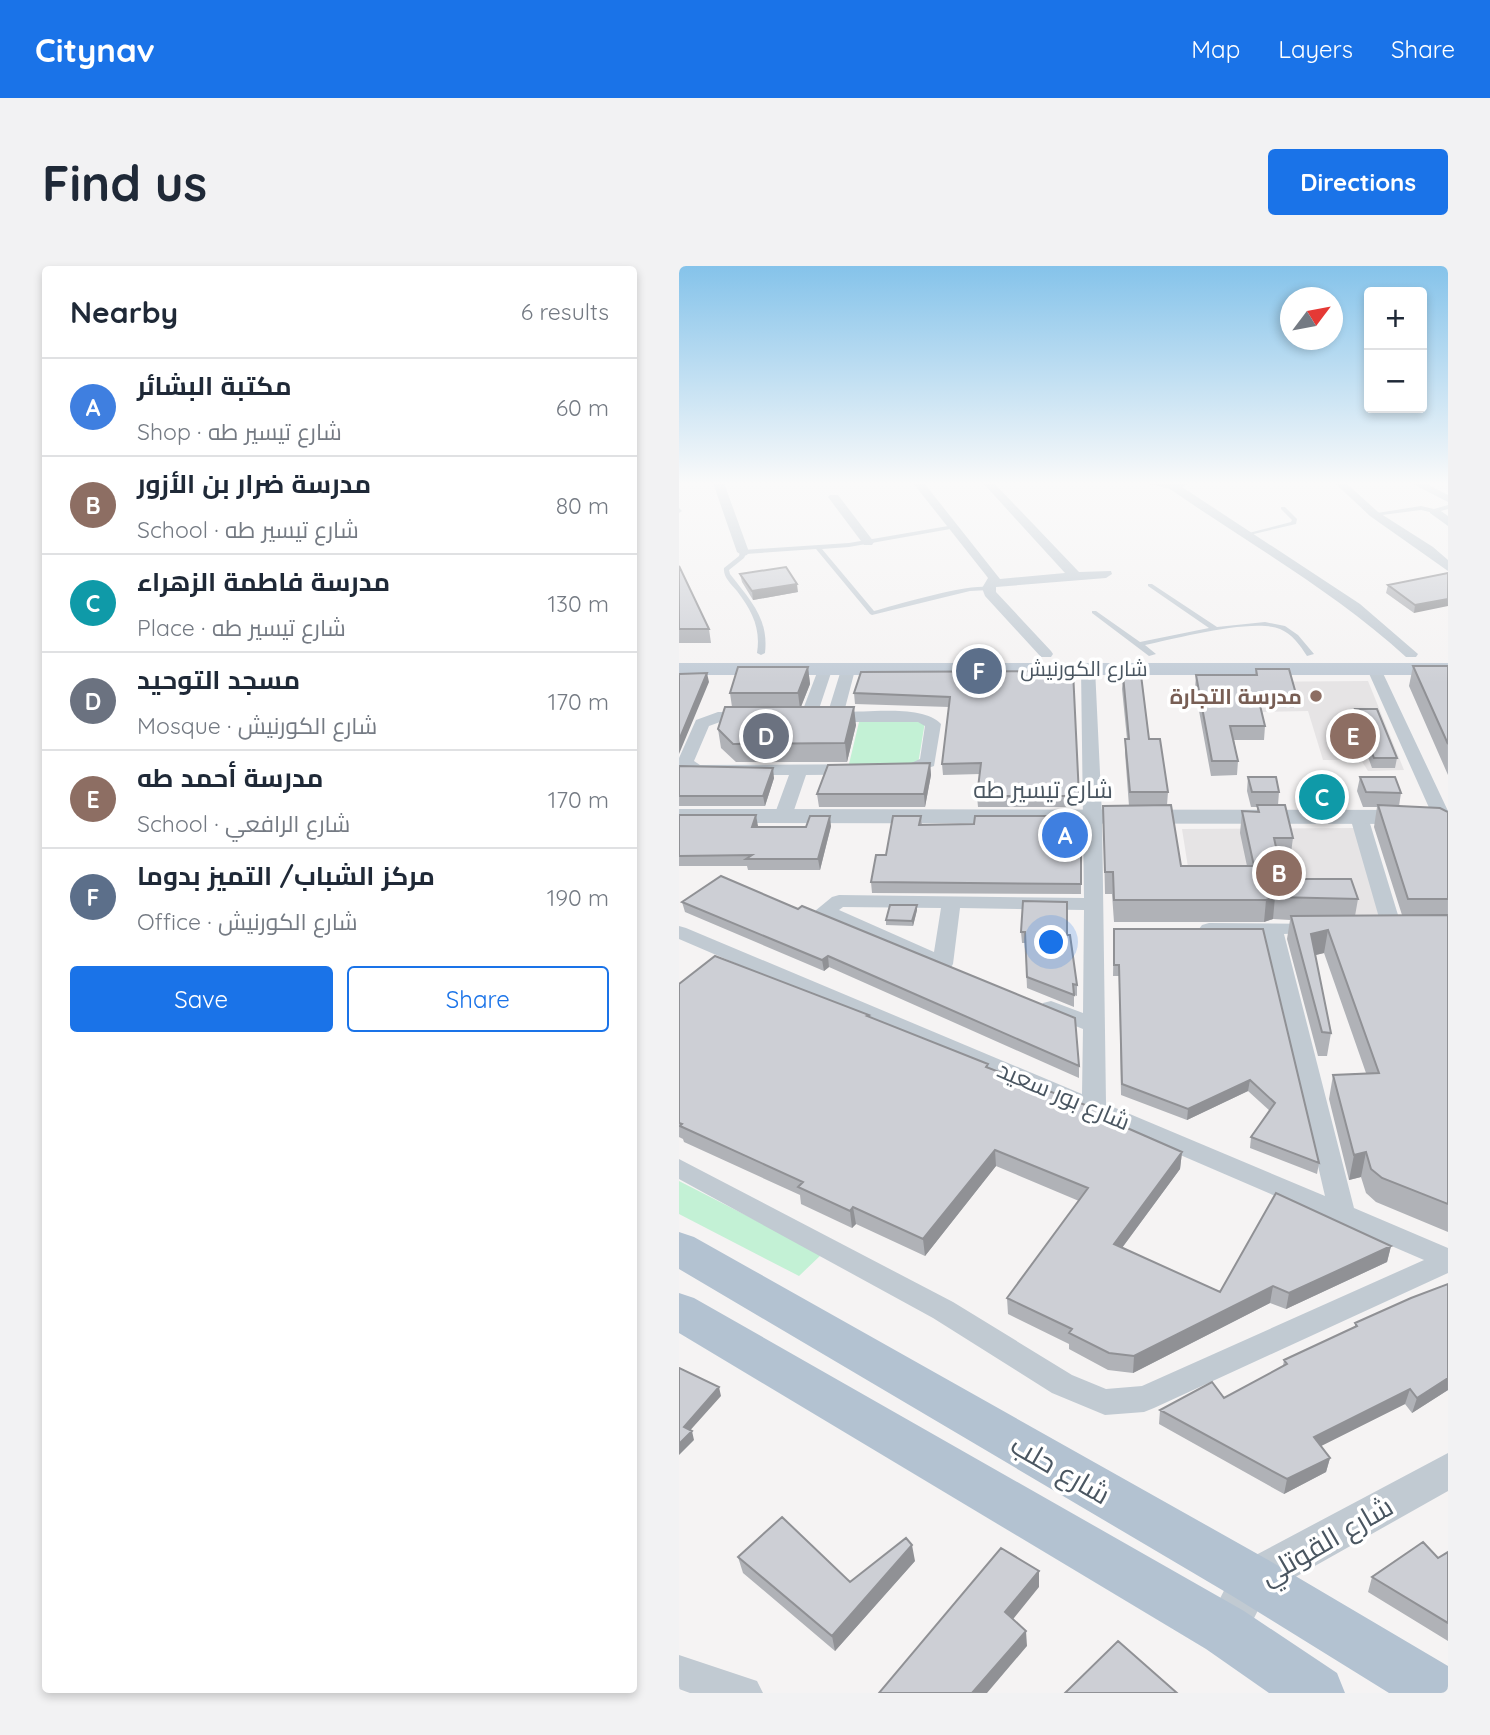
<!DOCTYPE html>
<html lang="en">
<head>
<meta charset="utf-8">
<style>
	body { margin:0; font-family:Quicksand,Cairo,sans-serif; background:#f2f2f3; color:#1f2937 }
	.controls { position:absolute; right:21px; top:21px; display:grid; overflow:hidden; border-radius:7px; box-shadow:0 4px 10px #0003 }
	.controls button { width:63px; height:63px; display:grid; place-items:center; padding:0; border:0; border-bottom:2px solid #e0e1e3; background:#fff; color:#1f2937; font:35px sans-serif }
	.compass { position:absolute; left:601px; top:21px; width:63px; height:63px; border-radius:50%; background:#fff; box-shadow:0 4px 10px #0003; rotate:58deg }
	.you { position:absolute; left:373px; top:677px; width:24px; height:24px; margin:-18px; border:5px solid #fff; border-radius:50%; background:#1a73e8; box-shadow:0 0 0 10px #1a73e833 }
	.badge { display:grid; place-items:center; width:46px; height:46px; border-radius:50%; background:#1a73e8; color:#fff; font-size:23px; font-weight:700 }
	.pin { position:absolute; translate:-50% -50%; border:4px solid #fff; box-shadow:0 2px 7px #0006 }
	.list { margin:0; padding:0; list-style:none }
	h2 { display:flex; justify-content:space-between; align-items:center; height:91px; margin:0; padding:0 28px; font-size:30px }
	h2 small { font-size:23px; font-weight:400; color:#747a83 }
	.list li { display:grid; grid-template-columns:46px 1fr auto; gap:21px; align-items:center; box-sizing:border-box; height:98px; padding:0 28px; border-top:2px solid #e0e1e3 }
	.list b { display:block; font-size:26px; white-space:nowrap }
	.list p { margin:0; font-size:23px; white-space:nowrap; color:#747a83 }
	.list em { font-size:23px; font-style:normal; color:#747a83 }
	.actions { display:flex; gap:14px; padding:21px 28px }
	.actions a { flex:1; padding:16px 0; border:2px solid #1a73e8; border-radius:7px; text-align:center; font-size:24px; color:#1a73e8 }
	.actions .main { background:#1a73e8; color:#fff }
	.map { position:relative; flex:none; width:769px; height:1427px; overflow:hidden; border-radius:7px }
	header { display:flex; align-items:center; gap:42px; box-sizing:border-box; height:98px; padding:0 35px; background:#1a73e8; color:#fff }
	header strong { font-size:33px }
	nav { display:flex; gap:38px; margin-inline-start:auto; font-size:24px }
	.intro { display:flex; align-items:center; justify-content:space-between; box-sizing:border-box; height:168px; padding:0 42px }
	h1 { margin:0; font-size:49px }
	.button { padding:18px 32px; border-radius:7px; background:#1a73e8; color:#fff; font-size:24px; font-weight:700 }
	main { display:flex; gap:42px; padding:0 42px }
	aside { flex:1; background:#fff; border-radius:7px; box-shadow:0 4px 10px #0003 }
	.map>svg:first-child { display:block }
	.education { fill:#e6e4e5 }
	.green { fill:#c3f1d5 }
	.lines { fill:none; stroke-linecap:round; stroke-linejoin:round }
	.service { fill:#c1cad2; fill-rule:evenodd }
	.minor { fill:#c1cad2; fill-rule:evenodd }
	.tertiary { fill:#c1cad2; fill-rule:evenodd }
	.secondary { fill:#c1cbd6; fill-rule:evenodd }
	.primary { fill:#b3c2d1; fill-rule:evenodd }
	.wall { fill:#b0b2b7 }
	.shaded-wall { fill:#909195 }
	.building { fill:#cdcfd5; stroke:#909195; stroke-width:2 }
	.education-dot { fill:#8d6e63; stroke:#fff; stroke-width:2.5 }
	.labels { text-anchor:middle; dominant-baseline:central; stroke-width:7; stroke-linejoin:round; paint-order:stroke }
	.far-street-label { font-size:21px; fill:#4a5661; stroke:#fff }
	.far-education-label { font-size:21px; font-weight:bold; fill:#785e54; stroke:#fff; text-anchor:end }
	.street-label { font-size:24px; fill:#4a5661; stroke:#fff }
	.near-street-label { font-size:28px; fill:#4a5661; stroke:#fff }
</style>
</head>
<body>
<header>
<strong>Citynav</strong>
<nav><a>Map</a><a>Layers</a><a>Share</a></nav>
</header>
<div class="intro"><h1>Find us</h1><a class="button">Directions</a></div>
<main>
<aside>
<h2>Nearby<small>6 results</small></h2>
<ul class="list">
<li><span class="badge" style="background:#3f7fe0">A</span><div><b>مكتبة البشائر</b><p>Shop · شارع تيسير طه</p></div><em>60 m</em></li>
<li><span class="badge" style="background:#8d6e63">B</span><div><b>مدرسة ضرار بن الأزور</b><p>School · شارع تيسير طه</p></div><em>80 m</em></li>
<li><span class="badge" style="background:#0f9aa8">C</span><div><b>مدرسة فاطمة الزهراء</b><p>Place · شارع تيسير طه</p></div><em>130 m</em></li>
<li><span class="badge" style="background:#6b7280">D</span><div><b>مسجد التوحيد</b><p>Mosque · شارع الكورنيش</p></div><em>170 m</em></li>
<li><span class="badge" style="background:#8d6e63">E</span><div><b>مدرسة أحمد طه</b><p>School · شارع الرافعي</p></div><em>170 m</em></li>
<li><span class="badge" style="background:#5c6f8a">F</span><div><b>مركز الشباب/ التميز بدوما</b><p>Office · شارع الكورنيش</p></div><em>190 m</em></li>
</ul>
<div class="actions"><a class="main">Save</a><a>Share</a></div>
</aside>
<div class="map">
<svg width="769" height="1427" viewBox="0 0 769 1427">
	<rect width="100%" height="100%" fill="#f5f3f3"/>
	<path class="education" d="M 689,415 L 725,504 L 689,505 L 682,494 L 644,494 L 629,445 L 582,446 L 573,416 Z
		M 677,562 L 705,651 L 517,652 L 503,563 Z"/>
	<path class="green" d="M 180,456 L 246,456 L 239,498 L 170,498 Z
		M 0,915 L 143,988 L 120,1010 L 0,948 Z"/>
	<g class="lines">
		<path class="service" d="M 769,239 L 769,243 L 755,247 L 742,244 L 695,250 L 692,248 L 742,240 L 755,243 Z
			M 602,241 L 606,241 L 618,253 L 617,258 L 566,270 L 566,268 L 612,256 L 613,254 L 602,243 Z
			M 0,242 L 3,245 L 0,247 Z
			M 275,259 L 277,260 L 277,262 L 170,281 L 143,283 L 195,345 C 217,339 296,315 313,322 L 310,324 L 291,325 L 193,349 L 191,348 L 137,283 L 67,288 L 65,292 L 50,304 L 51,308 C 71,334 90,352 86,387 L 82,389 L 78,387 C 82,362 73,345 58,325 C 52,318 44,311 45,302 L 60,290 L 61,286 L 64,284 L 170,277 Z
			M 469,318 L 473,318 L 538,361 L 586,356 L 606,360 L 619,369 L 635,388 L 628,390 C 621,379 613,368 601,363 C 573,352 497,373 466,379 L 477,388 L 470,390 L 413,347 L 413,345 L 417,345 L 461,376 L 530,362 L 469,320 Z"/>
		<path class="minor" d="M 34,217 L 45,217 L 70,286 L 68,289 L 64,290 L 58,286 Z
			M 234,217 L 245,217 L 321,313 L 386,307 L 304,217 L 315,217 L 400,306 L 432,305 L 433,308 L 427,312 L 317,321 L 317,326 L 372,385 L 374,388 L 372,391 L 362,391 L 306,330 L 303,322 L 309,312 L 306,308 Z
			M 467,217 L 512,217 L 503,221 L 681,338 L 739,388 L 737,391 L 727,391 C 655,325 570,278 491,223 Z
			M 656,217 L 667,217 L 699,246 L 754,281 L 769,294 L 769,305 L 691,250 Z
			M 732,217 L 746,217 L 769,229 L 769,236 Z
			M 151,229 L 159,229 L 195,276 L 193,279 L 185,279 L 149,231 Z
			M 751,243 L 759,243 L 769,250 L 769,260 L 751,247 Z
			M 409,398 L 416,402 L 423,549 L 427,838 L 646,930 L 585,668 L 530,669 L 523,667 L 520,663 L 523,659 L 530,657 L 644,658 L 647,662 L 644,666 L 605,668 L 675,942 L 769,982 L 769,1007 L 475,1142 L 465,1146 L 426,1149 L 373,1127 L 254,1052 L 0,913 L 0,893 L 274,1036 L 393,1109 L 427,1123 L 463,1120 L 745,994 L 0,673 L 0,660 L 7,662 L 403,828 L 404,763 L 364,747 L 361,742 L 364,737 L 372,735 L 404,747 L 405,644 L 281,642 L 274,698 L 271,703 L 264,704 L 139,649 L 136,645 L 153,631 L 160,629 L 405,632 L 402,402 ZM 164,641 L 262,642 L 255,686 L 160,644 Z
			M 695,399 L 702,403 L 769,545 L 769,569 L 760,564 L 688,403 Z
			M 146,400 L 153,404 L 139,446 L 149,446 L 162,404 L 164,401 L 174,401 L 176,404 L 165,446 C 190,446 245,439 262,458 L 255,500 L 232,508 L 127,509 L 113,550 L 104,555 L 95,550 L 110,509 L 17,509 L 0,501 L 0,492 L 17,454 L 39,446 L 123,446 L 139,404 ZM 41,456 L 239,456 L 246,460 L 241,493 L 230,498 L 21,499 L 15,495 L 30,460 Z
			M 680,546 L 689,551 L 723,662 L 720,666 L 706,666 L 703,662 L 671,551 Z
			M 0,1389 L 78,1415 L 84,1427 L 11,1427 L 0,1423 Z"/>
		<path class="tertiary" d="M 0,543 L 769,544 L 769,558 L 0,557 Z
			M 769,1187 L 769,1225 L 588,1327 L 561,1379 L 546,1385 L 531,1379 L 525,1364 L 558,1299 Z"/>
		<path class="secondary" d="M 0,397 L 769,397 L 769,409 L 0,409 Z"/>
		<path class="primary" d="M 0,966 L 15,971 L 591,1295 L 769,1400 L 769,1427 L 710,1427 L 555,1331 L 0,1003 Z
			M 0,1027 L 15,1032 L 565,1345 L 658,1407 L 666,1427 L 590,1427 L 527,1383 L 0,1067 Z"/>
	</g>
	<path class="wall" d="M 0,300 L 30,363 L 32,377 L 0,377 Z
		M 769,307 L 735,347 L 707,327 L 709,319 Z
		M 61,308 L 119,326 L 74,334 L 63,316 Z
		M 734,400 L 769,400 L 769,509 L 730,420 Z
		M 129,401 L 131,418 L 122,441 L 177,459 L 168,496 L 57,496 L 42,482 L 39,463 L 53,441 L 51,427 Z
		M 577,403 L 617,428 L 615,442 L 582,441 L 586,460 L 585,474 L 555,474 L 559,495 L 558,509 L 532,510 L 516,423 L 517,409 L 576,409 Z
		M 394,405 L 400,541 L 299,541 L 298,530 L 301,508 L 264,509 L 263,498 L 270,441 L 176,438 L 175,427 Z
		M 444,409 L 470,473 L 489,526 L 488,539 L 502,600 L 568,600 L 561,567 L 563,545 L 578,546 L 578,541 L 572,541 L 568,525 L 569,511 L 600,526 L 599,539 L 614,572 L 611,594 L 600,594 L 604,613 L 679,633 L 676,650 L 723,649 L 695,561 L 698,541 L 684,541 L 678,525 L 681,511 L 722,527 L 720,540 L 769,546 L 769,966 L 697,936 L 687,927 L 682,911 L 670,914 L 650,833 L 654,809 L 687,807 L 645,687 L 636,689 L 652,767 L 648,790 L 639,790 L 608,673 L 611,654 L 594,653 L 585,656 L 435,656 L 433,628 L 426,628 L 424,540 L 450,540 L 446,487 L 446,473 L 448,473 L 443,423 Z
		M 676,443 L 718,492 L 716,502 L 693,502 L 675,452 Z
		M 251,497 L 252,509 L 246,541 L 140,541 L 138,528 Z
		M 0,500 L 95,512 L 86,540 L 0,540 Z
		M 0,549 L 79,560 L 79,561 L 152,560 L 141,604 L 69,604 L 68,600 L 0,600 Z
		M 242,550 L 243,559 L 295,558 L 402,550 L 402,628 L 193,627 L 192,616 Z
		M 3,636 L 119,643 L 400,800 L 400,812 L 150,701 L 145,705 L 6,646 Z
		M 238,639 L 238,644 L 234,660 L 207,659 L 207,654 Z
		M 435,663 L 584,663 L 640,897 L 638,908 L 571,882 L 572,871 L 591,845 L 569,825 L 508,854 L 442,829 L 440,710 L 434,710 Z
		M 342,666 L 388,669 L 398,719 L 398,730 L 395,729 L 395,741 L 348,722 L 346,677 L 343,677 Z
		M 0,718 L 190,751 L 309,798 L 309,801 L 443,853 L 442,860 L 503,886 L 501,903 L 443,982 L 541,1026 L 712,980 L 708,996 L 607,1043 L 591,1037 L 454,1107 L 429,1104 L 390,1083 L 390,1078 L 329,1048 L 328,1032 L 400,935 L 317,900 L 246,990 L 177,958 L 173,962 L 122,938 L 121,929 L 5,876 L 4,873 L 0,871 Z
		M 676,1057 L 769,1124 L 733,1147 L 726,1138 L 642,1180 L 651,1192 L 647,1206 L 605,1228 L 480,1158 L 481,1144 L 545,1132 L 604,1100 L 605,1094 L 676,1061 Z
		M 769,1286 L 769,1375 L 689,1326 L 693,1311 L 759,1292 Z
		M 59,1291 L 171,1316 L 236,1295 L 156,1385 L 64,1307 Z"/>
	<path class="shaded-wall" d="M 118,318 L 119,326 L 74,334 L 73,325 Z
		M 769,333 L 769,340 L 735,347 L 736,339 Z
		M 129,401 L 131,418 L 121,443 L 119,427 Z
		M 28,407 L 30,416 L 0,488 L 0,474 Z
		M 175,441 L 177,459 L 168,496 L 166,477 Z
		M 251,497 L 252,509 L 246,541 L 245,528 Z
		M 94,502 L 95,512 L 86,540 L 84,530 Z
		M 77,549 L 79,560 L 75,571 L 73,561 Z
		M 151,550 L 152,560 L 141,604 L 139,593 Z
		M 596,631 L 594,653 L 585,656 L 587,634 Z
		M 238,639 L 238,644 L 234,660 L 233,655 Z
		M 649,664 L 645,687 L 629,691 L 632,668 Z
		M 149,690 L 150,701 L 145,705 L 143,694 Z
		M 571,814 L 569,825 L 508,854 L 509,843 Z
		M 316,884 L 317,900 L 246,990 L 244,973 Z
		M 503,886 L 501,903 L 434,994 L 435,978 Z
		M 687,886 L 682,911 L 670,914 L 675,889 Z
		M 174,941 L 177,958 L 173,962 L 171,945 Z
		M 712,980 L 708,996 L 607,1043 L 610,1027 Z
		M 594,1020 L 591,1037 L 454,1107 L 455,1090 Z
		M 769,1112 L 769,1124 L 733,1147 L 738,1132 Z
		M 40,1121 L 42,1130 L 7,1169 L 5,1161 Z
		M 731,1123 L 726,1138 L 632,1185 L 635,1171 Z
		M 13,1165 L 15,1174 L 0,1189 L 0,1178 Z
		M 651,1192 L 647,1206 L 605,1228 L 608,1213 Z
		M 233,1279 L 236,1295 L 156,1385 L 153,1370 Z
		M 360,1305 L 360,1321 L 327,1362 L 326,1346 Z
		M 347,1365 L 348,1380 L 308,1427 L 293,1427 Z"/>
	<path class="building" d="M 0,300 L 30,363 L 0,363 Z
		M 107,301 L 118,318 L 73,325 L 61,308 Z
		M 769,307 L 769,333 L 736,339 L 709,319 Z
		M 734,400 L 769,400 L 769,478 Z
		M 59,401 L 129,401 L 119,427 L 51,427 Z
		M 577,403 L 610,403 L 617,428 L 578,427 L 586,460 L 551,460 L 559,495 L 533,495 L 517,409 L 578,409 Z
		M 394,405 L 400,530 L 298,530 L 302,497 L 263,498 L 271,431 L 175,427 L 182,406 Z
		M 28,407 L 0,474 L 0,408 Z
		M 444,409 L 462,409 L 470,473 L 481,473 L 489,526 L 451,526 L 446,473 L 450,473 Z
		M 46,441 L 175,441 L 166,477 L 54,478 L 39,463 Z
		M 676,443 L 698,443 L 718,492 L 695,492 Z
		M 251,497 L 245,528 L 138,528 L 149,499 Z
		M 0,500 L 94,502 L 84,530 L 0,530 Z
		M 569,511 L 597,511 L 600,526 L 573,526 Z
		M 681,511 L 716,511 L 722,527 L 687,526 Z
		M 492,539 L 502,600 L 575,600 L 563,545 L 580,546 L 578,539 L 606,539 L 614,572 L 595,572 L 604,613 L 672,613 L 679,633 L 596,631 L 587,634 L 435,634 L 434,606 L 426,606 L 424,540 Z
		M 699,539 L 761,542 L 769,546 L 769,633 L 729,633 Z
		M 0,549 L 77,549 L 73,561 L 127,561 L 131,550 L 151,550 L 139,593 L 67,593 L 73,589 L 0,590 Z
		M 214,550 L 242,550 L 240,559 L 295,558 L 296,550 L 402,550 L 402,618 L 192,616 L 197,589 L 207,589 Z
		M 42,610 L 119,643 L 123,640 L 396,752 L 400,800 L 149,690 L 143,694 L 3,636 Z
		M 344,635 L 388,636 L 388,669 L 391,669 L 398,719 L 394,718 L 395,729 L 348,711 L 346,666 L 342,666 Z
		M 211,639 L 238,639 L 233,655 L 207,654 Z
		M 769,649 L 769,938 L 703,912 L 692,903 L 687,886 L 675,889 L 654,809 L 700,807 L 649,664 L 632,668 L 652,767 L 643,766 L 612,650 Z
		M 435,663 L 584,663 L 640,897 L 572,871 L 596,837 L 571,814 L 509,843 L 443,818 L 440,699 L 435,699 Z
		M 36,690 L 190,749 L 188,750 L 309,798 L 307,801 L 443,853 L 439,858 L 503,886 L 435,978 L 541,1026 L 597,927 L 712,980 L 610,1027 L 594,1020 L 455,1090 L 430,1087 L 390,1067 L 393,1063 L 328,1032 L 409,922 L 316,884 L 244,973 L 174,941 L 171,945 L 119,921 L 124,916 L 1,860 L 3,858 L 0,857 L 0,718 Z
		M 769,1018 L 769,1112 L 738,1132 L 731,1123 L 635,1171 L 651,1192 L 608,1213 L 481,1144 L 533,1116 L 545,1132 L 608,1098 L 605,1094 L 678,1060 L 676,1057 L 732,1032 Z
		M 0,1102 L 40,1121 L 5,1161 L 13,1165 L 0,1178 Z
		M 103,1251 L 171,1316 L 227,1272 L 233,1279 L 153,1370 L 59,1291 Z
		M 744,1276 L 759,1292 L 769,1286 L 769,1357 L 693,1311 Z
		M 322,1282 L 360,1305 L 326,1346 L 347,1365 L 293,1427 L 200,1427 Z
		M 439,1375 L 498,1427 L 386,1427 Z"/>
	<linearGradient id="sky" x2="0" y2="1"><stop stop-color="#85c3ea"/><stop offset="0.52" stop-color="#fafafa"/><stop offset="1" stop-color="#fafafa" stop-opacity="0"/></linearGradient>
	<rect width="769" height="417" fill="url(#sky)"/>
	<circle class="education-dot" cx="637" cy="430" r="7"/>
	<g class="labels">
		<g class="far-street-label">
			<text x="405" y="402">شارع الكورنيش</text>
		</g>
		<g class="far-education-label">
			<text x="623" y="430">مدرسة التجارة</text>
		</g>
		<g class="street-label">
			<text x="364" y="523">شارع تيسير طه</text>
			<text transform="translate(385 829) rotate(23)">شارع بور سعيد</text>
		</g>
		<g class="near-street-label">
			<text transform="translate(382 1203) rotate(30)">شارع حلب</text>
			<text transform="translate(647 1274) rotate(-30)">شارع القوتلي</text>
		</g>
	</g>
</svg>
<div class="controls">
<button>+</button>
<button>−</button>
</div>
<svg class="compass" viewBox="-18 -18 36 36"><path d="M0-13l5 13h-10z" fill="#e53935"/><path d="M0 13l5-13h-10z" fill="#747a83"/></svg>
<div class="you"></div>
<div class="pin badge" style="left:386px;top:569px;background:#3f7fe0">A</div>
<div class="pin badge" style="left:600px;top:607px;background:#8d6e63">B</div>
<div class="pin badge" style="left:643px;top:531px;background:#0f9aa8">C</div>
<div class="pin badge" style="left:87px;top:470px;background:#6b7280">D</div>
<div class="pin badge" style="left:674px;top:470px;background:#8d6e63">E</div>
<div class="pin badge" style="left:300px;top:405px;background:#5c6f8a">F</div>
</div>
</main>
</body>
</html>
